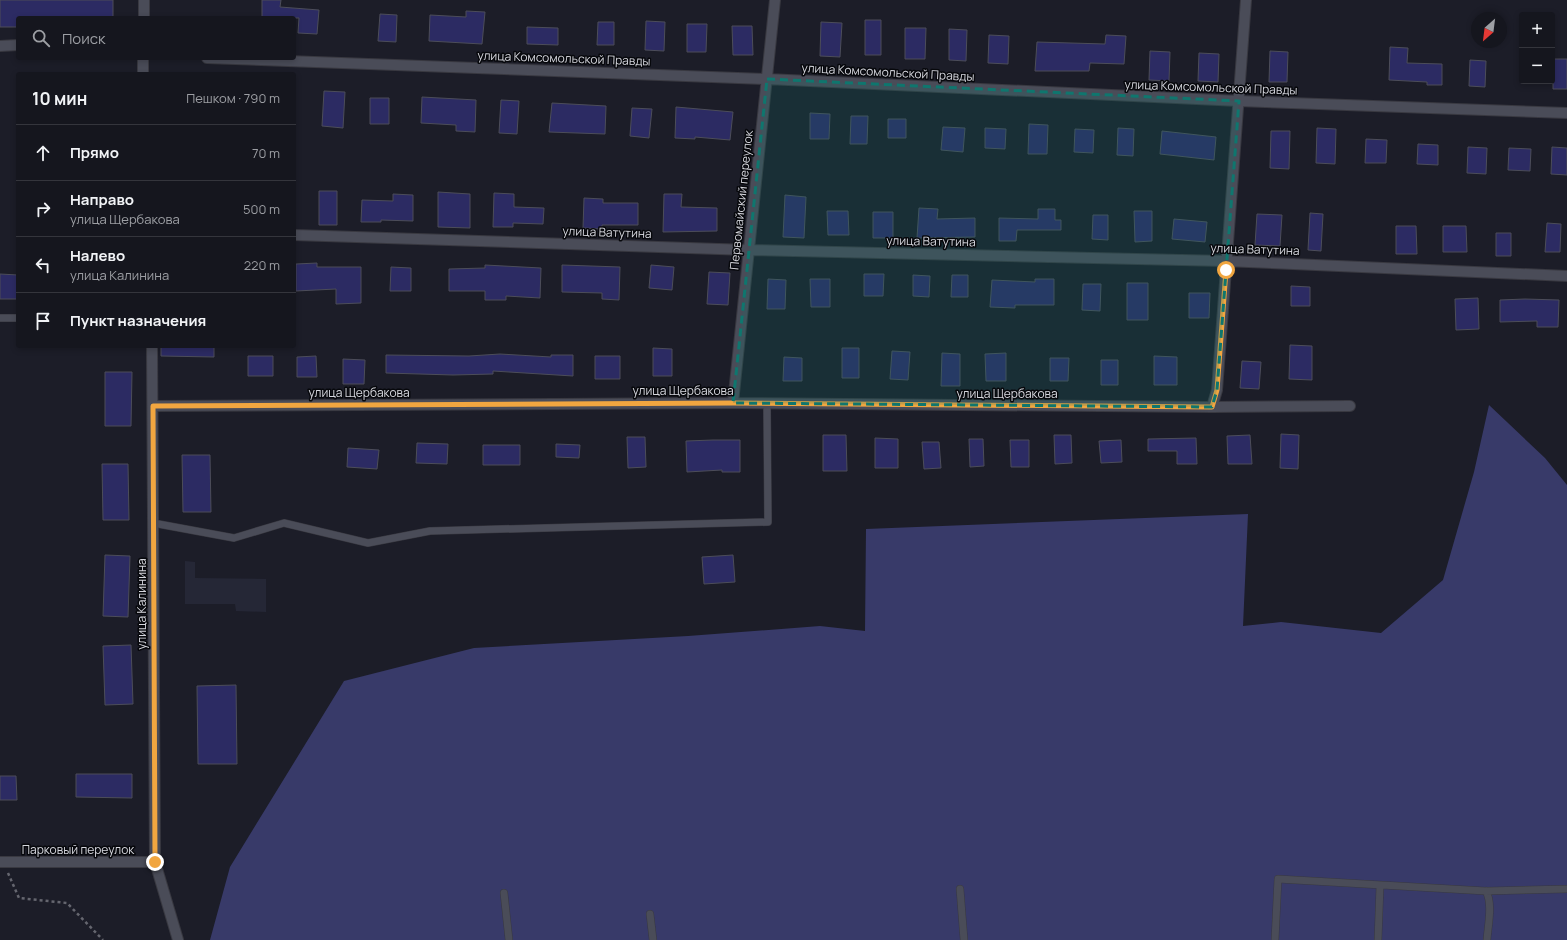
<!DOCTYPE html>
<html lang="ru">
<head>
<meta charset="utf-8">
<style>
	body { margin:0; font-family:Manrope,sans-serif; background:#22232b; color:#f1f3f6 }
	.controls { position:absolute; right:12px; top:12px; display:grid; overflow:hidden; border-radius:4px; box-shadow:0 2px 6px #0003 }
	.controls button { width:36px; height:36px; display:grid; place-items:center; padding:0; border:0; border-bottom:1px solid #34353c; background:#15161e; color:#f1f3f6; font:20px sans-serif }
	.compass { position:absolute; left:1471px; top:12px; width:36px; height:36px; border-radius:50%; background:#15161e; box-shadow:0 2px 6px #0003; rotate:208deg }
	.stop { position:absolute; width:12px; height:12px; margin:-9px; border:3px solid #f1a640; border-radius:50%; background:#fff }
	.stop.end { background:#f1a640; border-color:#fff; box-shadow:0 1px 4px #0008 }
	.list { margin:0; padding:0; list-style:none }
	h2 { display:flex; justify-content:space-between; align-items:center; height:52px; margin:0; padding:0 16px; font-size:17px }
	h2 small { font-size:13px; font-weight:400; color:#9d9fa4 }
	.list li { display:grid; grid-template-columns:26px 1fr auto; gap:12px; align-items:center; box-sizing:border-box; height:56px; padding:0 16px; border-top:1px solid #34353c }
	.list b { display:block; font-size:15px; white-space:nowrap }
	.list p { margin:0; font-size:13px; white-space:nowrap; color:#9d9fa4 }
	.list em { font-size:13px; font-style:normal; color:#9d9fa4 }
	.icon { flex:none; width:22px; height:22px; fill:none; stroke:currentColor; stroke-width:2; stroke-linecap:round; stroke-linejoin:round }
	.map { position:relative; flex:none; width:1567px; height:940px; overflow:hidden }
	.search { position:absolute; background:#15161e; box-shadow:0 2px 6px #0003; left:16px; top:16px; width:280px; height:44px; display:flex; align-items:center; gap:10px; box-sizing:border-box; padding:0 14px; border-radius:4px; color:#9d9fa4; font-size:15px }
	.panel { position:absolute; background:#15161e; box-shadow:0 2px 6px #0003; left:16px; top:72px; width:280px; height:276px; border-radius:4px }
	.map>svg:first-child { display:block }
	.built { fill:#252736 }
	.green { fill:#383a69 }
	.building { fill:#2c2b63; stroke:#4c4d59 }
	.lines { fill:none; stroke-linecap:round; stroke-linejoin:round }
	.service-casing { stroke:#393941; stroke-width:8 }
	.minor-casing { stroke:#393941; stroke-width:12 }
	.path { stroke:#65666f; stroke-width:2.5; stroke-dasharray:3 3; stroke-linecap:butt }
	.service { stroke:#4a4c58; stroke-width:7 }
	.minor { stroke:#4a4c58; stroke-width:10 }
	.route { stroke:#f1a640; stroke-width:5 }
	.marked { fill:#0f766e; fill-opacity:0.2; stroke:#0f766e; stroke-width:3; stroke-dasharray:8 5; stroke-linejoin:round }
	.labels { text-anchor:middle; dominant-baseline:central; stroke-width:3; stroke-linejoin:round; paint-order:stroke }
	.street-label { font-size:12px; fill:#d6d7de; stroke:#07080c }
</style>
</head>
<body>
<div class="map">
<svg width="1567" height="940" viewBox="0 0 1567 940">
	<rect width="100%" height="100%" fill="#1c1d28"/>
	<path class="built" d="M 185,561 L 195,562 L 195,578 L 266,579 L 266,612 L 236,611 L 235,604 L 185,604 Z"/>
	<path class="green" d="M 1489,405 L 1545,458 L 1567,485 L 1567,940 L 210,940 L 230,867 L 344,681 L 474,648 L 688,636 L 820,626 L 865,631 L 866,529 L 1248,514 L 1243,626 L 1281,622 L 1381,633 L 1443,580 L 1474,472 Z"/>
	<path class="building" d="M 0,0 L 113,0 L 113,18 L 18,18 L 18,27 L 0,27 Z
		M 262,0 L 281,0 L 280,7 L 319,10 L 317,34 L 298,33 L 299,18 L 262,18 Z
		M 466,11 L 485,12 L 482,44 L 429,41 L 430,15 L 466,17 Z
		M 380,14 L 397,15 L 396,42 L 378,41 Z
		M 865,20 L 881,20 L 881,55 L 865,55 Z
		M 646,21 L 665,22 L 664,51 L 645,50 Z
		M 598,22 L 614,22 L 614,45 L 597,45 Z
		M 821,22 L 842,23 L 840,57 L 820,56 Z
		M 687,24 L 707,24 L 706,52 L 687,52 Z
		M 732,26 L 752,26 L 753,55 L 733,55 Z
		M 527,27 L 558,28 L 558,45 L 527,44 Z
		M 905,28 L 926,28 L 925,59 L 905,59 Z
		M 949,29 L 967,30 L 966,61 L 949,60 Z
		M 989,35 L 1009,36 L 1008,64 L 988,63 Z
		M 1106,35 L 1126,36 L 1124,64 L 1090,63 L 1089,71 L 1035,71 L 1037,42 L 1105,44 Z
		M 1390,47 L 1408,48 L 1407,63 L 1442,64 L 1442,85 L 1427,85 L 1427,82 L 1389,80 Z
		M 1150,51 L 1170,52 L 1169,81 L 1149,80 Z
		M 1270,51 L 1288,52 L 1287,82 L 1269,82 Z
		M 1199,53 L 1219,54 L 1218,82 L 1198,81 Z
		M 1553,59 L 1567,59 L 1567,89 L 1553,89 Z
		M 1470,60 L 1486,61 L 1485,87 L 1469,86 Z
		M 324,91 L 345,92 L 343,128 L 322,126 Z
		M 422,97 L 476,100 L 475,132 L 456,131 L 456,125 L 421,123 Z
		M 370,98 L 389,98 L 389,124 L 370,124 Z
		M 501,100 L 519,101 L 517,134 L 499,133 Z
		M 552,103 L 606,106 L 605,134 L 549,132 Z
		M 676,107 L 733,112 L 730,140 L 695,137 L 695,139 L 675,138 Z
		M 632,108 L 652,109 L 649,138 L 630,136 Z
		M 810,113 L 830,114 L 829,139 L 810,139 Z
		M 851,116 L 868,116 L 867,144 L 850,144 Z
		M 888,119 L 906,119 L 906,138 L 888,138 Z
		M 1029,124 L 1048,125 L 1047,154 L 1028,154 Z
		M 943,127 L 965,128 L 963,152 L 941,150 Z
		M 985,128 L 1006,129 L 1005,149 L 985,148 Z
		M 1118,128 L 1134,129 L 1133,156 L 1117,155 Z
		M 1317,128 L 1336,129 L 1335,164 L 1316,163 Z
		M 1075,129 L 1094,130 L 1093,153 L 1074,152 Z
		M 1162,131 L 1216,137 L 1214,160 L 1160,154 Z
		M 1271,131 L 1290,131 L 1289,169 L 1270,168 Z
		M 1366,139 L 1387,140 L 1386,163 L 1365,163 Z
		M 1418,144 L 1438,145 L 1438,165 L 1417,164 Z
		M 1468,147 L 1487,148 L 1486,174 L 1467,173 Z
		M 1552,147 L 1567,148 L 1567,175 L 1551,174 Z
		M 1509,148 L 1531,149 L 1530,171 L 1508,170 Z
		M 319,191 L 337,191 L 337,225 L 319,225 Z
		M 438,192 L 470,194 L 470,228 L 438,227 Z
		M 494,193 L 514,194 L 514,207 L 544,208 L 543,224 L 513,223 L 513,227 L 493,227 Z
		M 393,194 L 413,195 L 413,221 L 381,220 L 381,222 L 361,222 L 362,200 L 393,201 Z
		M 664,194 L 682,194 L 681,207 L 717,208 L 717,231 L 663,232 Z
		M 785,195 L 806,197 L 804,238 L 783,237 Z
		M 584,198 L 603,199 L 603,203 L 638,203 L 638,225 L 602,225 L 602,229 L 583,228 Z
		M 919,208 L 938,209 L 937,219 L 975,218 L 975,237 L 917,238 Z
		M 1038,209 L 1055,209 L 1055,220 L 1061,220 L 1061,230 L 1017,230 L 1016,241 L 999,241 L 999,218 L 1038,219 Z
		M 827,211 L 848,211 L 849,235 L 828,235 Z
		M 1134,211 L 1152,211 L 1152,241 L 1135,242 Z
		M 873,212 L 893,212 L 893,238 L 873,238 Z
		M 1310,213 L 1323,214 L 1321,251 L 1308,250 Z
		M 1257,214 L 1282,215 L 1280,246 L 1255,245 Z
		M 1093,215 L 1108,215 L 1108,240 L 1092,239 Z
		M 1174,219 L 1207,222 L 1205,242 L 1172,239 Z
		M 1547,223 L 1561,224 L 1560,252 L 1545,252 Z
		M 1396,226 L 1416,226 L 1417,254 L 1396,254 Z
		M 1443,226 L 1466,226 L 1467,252 L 1443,252 Z
		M 1496,233 L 1511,233 L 1511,256 L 1496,256 Z
		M 317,263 L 317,267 L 361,267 L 361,303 L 336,304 L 336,289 L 296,291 L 296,264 Z
		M 485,265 L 541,268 L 540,298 L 506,296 L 506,300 L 485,300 L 485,291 L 449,291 L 449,269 L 485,268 Z
		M 562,265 L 620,267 L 619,300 L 602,299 L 602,293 L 562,292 Z
		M 651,265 L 674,267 L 672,290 L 649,288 Z
		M 391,267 L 411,268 L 411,291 L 390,291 Z
		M 709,272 L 730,273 L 728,305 L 707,304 Z
		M 0,274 L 18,275 L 18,299 L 0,299 Z
		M 864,274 L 884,274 L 883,296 L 864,296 Z
		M 913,275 L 930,276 L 929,297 L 913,296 Z
		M 952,275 L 968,275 L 968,297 L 951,297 Z
		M 768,279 L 786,280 L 785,309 L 767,309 Z
		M 810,279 L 830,279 L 830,307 L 811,307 Z
		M 1035,279 L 1054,279 L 1054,305 L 1015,305 L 1015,308 L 990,307 L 992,280 L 1035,282 Z
		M 1127,283 L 1148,283 L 1148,320 L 1127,320 Z
		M 1083,284 L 1101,284 L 1100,311 L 1082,310 Z
		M 1291,286 L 1310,287 L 1310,306 L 1291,306 Z
		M 1189,293 L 1210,293 L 1209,318 L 1189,318 Z
		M 1478,298 L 1479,329 L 1456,330 L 1455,299 Z
		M 1525,299 L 1559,300 L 1558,327 L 1537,327 L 1537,321 L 1500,322 L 1500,300 Z
		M 1290,345 L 1312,346 L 1312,380 L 1289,379 Z
		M 161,346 L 214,346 L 214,357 L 161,356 Z
		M 653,348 L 672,349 L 672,376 L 653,376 Z
		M 842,348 L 859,348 L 859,378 L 842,378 Z
		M 892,351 L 910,352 L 908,380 L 890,379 Z
		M 942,353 L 960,354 L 960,386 L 941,386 Z
		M 1006,353 L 1006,381 L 986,381 L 985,354 Z
		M 500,354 L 551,357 L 551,355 L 573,355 L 573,376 L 493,371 L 493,374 L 453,375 L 386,373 L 386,355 L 469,356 Z
		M 248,356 L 273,356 L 273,376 L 248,376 Z
		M 316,356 L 317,377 L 297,377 L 297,357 Z
		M 595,356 L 620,356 L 620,379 L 595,379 Z
		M 1154,356 L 1177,357 L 1177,385 L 1154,385 Z
		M 784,357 L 802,358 L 802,381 L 783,381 Z
		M 1050,358 L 1069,358 L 1068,381 L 1050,381 Z
		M 343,359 L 365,360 L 364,384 L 343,384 Z
		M 1101,360 L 1118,360 L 1118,385 L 1101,385 Z
		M 1242,361 L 1261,362 L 1259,389 L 1240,388 Z
		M 105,372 L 132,372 L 131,426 L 105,426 Z
		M 1281,434 L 1299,435 L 1298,469 L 1280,468 Z
		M 823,435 L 846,435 L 847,471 L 823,471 Z
		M 1054,435 L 1071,435 L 1072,463 L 1055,464 Z
		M 1250,435 L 1252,464 L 1228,464 L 1227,436 Z
		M 627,437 L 645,437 L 646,467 L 628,468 Z
		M 875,438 L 898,439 L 898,468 L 875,468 Z
		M 1196,438 L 1197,464 L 1177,464 L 1177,451 L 1148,451 L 1148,439 Z
		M 969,439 L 983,439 L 984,466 L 970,467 Z
		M 713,440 L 740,440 L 740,472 L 722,472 L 722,470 L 687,472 L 686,441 Z
		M 1010,440 L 1029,440 L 1029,467 L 1011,467 Z
		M 1121,440 L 1122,462 L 1101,463 L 1099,441 Z
		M 922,442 L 939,442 L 941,468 L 924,469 Z
		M 417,443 L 448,444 L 447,464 L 416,463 Z
		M 556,444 L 580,445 L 579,458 L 556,457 Z
		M 483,445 L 520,445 L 520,465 L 483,465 Z
		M 348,448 L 379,450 L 377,469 L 347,467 Z
		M 182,455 L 210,455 L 211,512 L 183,512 Z
		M 102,464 L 128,464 L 129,520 L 103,520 Z
		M 105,555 L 130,556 L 128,617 L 103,616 Z
		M 733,555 L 735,582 L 704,584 L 702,557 Z
		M 131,645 L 133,704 L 105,705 L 103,646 Z
		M 236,685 L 237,764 L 198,764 L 197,686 Z
		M 76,774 L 132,774 L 132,798 L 76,797 Z
		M 0,776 L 16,776 L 17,800 L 0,800 Z"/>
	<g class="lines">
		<g class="service-casing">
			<path id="service" d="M 0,318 L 18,318
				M 153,523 L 234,538 L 284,523 L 368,543 L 430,531 L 768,522 L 767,404
				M 960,889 L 964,940
				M 1486,891 C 1493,904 1488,925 1487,940
				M 504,893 L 509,940
				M 650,914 L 653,940
				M 1275,940 L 1278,879 L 1486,891 L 1567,889
				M 1378,940 L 1380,886"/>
		</g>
		<g class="minor-casing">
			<path id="minor" d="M 144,18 L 144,0
				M 0,46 L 18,45
				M 143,58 L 143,74
				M 207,58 L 767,79 L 1239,101 L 1567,113
				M 294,235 L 749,250 L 1225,261 L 1567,276
				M 152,346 L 155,862 L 178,940
				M 733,403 L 775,0
				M 153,406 L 733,403 L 1212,407 L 1350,406
				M 1212,407 L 1217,390 L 1246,0
				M 0,862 L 155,862"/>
		</g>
		<path class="path" d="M 8,873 L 19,898 L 67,903 L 103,940"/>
		<use href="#service" class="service"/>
		<use href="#minor" class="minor"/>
	</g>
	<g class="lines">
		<path class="route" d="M 155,862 L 153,406 L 733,403 L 1212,407 L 1217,390 L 1226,270"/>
	</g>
	<path class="marked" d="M 767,79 L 1239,101 L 1217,390 L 1212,407 L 733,403 Z"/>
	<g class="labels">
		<g class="street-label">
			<text transform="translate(564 58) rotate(2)">улица Комсомольской Правды</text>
			<text transform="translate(888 72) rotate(3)">улица Комсомольской Правды</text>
			<text transform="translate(1211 87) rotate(2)">улица Комсомольской Правды</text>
			<text transform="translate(741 200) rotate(-84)">Первомайский переулок</text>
			<text transform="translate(607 232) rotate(2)">улица Ватутина</text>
			<text transform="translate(931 241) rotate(1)">улица Ватутина</text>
			<text transform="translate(1255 249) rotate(2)">улица Ватутина</text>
			<text x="683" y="390">улица Щербакова</text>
			<text x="359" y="392">улица Щербакова</text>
			<text x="1007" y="393">улица Щербакова</text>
			<text transform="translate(141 604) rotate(-90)">улица Калинина</text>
			<text x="78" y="849">Парковый переулок</text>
		</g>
	</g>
</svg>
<div class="controls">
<button>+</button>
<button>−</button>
</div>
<svg class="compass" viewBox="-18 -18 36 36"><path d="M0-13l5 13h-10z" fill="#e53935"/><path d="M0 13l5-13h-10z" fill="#9d9fa4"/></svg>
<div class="stop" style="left:1226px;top:270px"></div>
<div class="stop end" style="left:155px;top:862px"></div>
<div class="search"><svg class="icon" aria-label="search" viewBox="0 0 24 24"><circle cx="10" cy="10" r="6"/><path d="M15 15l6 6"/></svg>Поиск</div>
<section class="panel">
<h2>10 мин<small>Пешком · 790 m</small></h2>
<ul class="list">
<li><svg class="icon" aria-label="ahead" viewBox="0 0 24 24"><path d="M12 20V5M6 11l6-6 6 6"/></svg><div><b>Прямо</b></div><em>70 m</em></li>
<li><svg class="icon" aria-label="right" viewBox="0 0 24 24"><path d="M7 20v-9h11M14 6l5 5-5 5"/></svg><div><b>Направо</b><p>улица Щербакова</p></div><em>500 m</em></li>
<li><svg class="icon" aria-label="left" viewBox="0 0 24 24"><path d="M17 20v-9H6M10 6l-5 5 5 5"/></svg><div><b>Налево</b><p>улица Калинина</p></div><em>220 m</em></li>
<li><svg class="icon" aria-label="arrive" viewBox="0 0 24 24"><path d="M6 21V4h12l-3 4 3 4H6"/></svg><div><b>Пункт назначения</b></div></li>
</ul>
</section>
</div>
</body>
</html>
